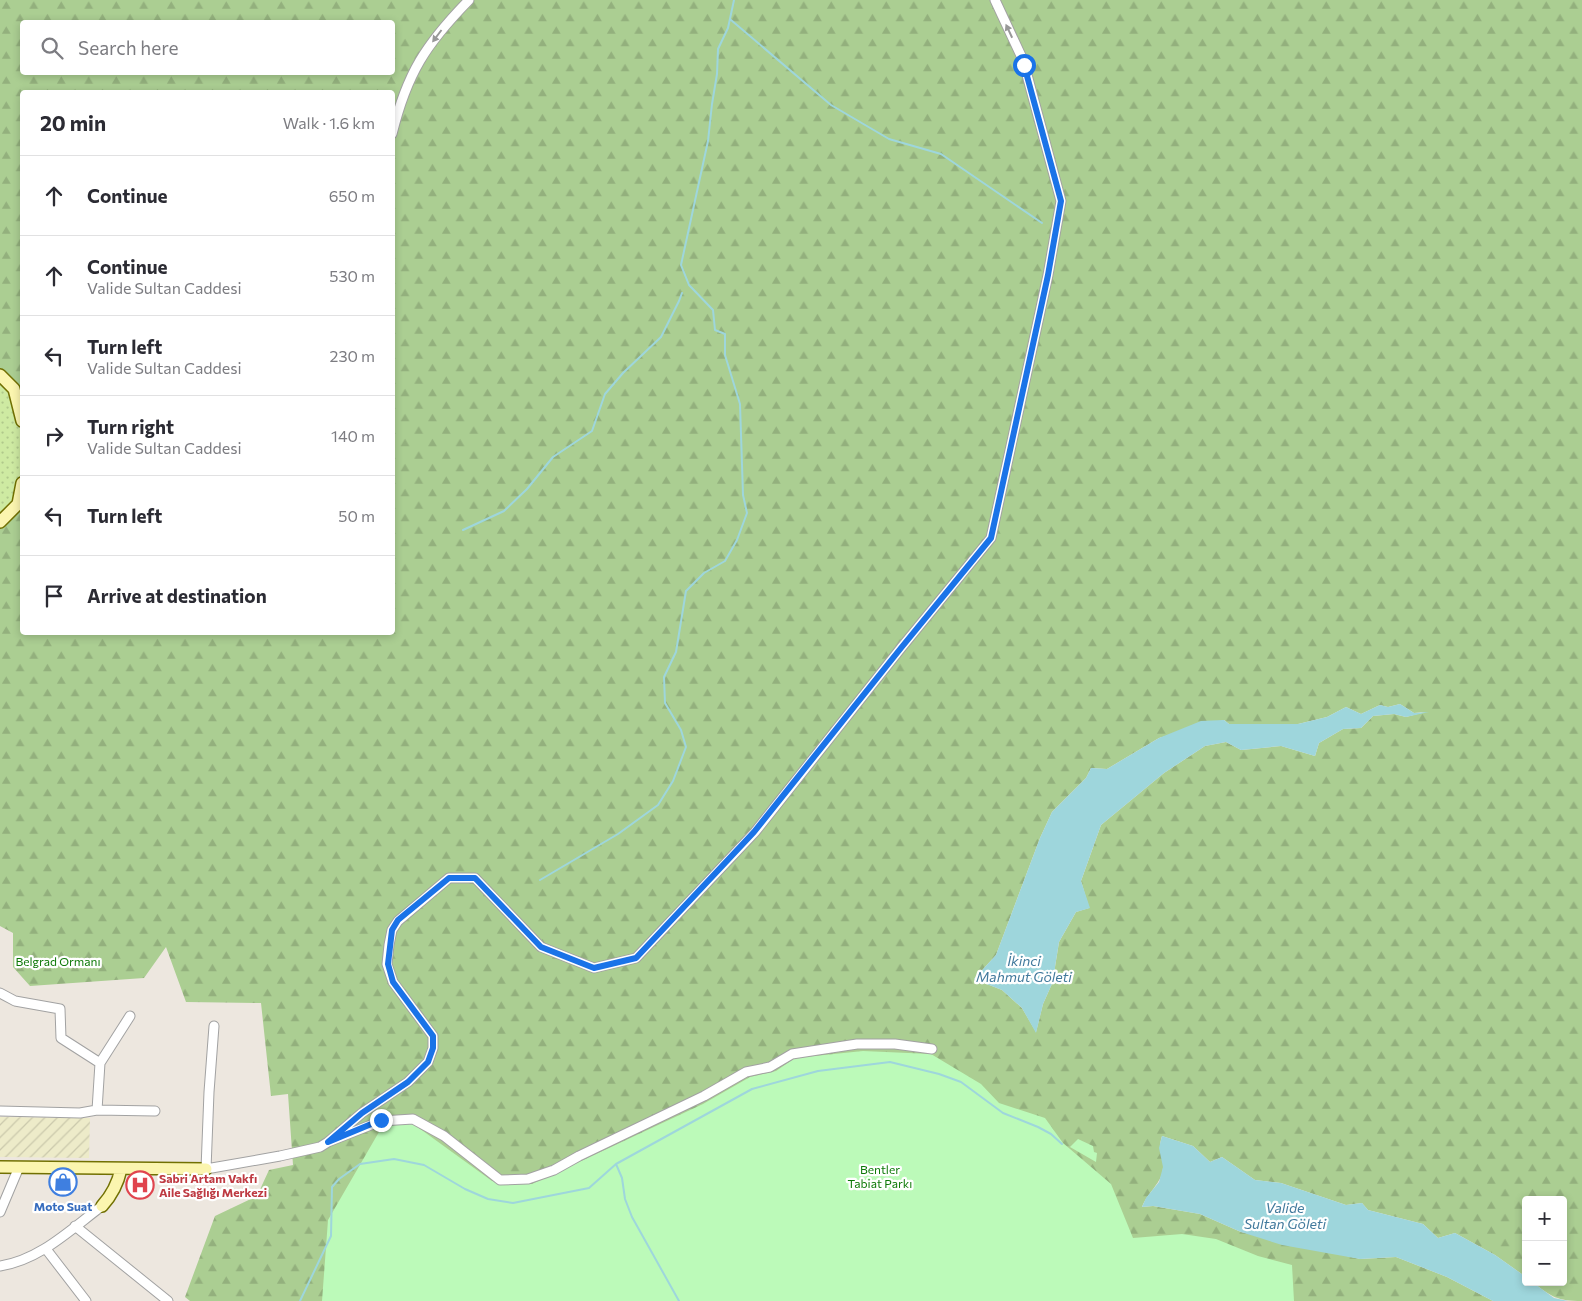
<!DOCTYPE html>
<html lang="en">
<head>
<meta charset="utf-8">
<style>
	body { margin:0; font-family:Commissioner,sans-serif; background:#f7f7f7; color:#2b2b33 }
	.controls { position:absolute; right:15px; bottom:15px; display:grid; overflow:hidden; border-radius:5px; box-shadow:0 2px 8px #0003 }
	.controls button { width:45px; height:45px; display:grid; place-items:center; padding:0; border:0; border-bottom:1px solid #e1e1e2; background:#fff; color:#2b2b33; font:25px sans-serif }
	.stop { position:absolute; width:15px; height:15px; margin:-11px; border:4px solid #1a73e8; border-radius:50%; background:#fff }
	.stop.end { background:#1a73e8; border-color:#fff; box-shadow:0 1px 5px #0008 }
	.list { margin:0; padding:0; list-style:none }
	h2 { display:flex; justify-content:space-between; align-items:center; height:65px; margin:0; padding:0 20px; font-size:21px }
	h2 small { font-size:16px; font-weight:400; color:#7c7c81 }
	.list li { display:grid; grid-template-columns:32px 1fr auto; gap:15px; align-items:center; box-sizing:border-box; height:80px; padding:0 20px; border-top:1px solid #e1e1e2 }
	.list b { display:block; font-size:19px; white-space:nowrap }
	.list p { margin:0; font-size:16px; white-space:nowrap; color:#7c7c81 }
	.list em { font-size:16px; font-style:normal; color:#7c7c81 }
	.icon { flex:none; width:28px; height:28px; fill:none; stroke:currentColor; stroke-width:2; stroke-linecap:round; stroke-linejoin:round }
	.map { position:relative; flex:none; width:1582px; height:1301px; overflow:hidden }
	.search { position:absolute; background:#fff; box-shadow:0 2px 8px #0003; left:20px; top:20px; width:375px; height:55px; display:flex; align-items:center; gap:12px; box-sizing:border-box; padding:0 18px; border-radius:5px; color:#7c7c81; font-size:19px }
	.panel { position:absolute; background:#fff; box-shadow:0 2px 8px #0003; left:20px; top:90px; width:375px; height:545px; border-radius:5px }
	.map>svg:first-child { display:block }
	.farmland { fill:url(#farmland-furrows) }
	.forest { fill:url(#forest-firs); fill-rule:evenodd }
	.park { fill:#bcfab9 }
	.garden { fill:url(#garden-dots) }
	.water { fill:#9ed6dc }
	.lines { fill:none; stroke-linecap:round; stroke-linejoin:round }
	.stream { stroke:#9ed6dc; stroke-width:2 }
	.street-casing { stroke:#a2a2a2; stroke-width:11 }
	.secondary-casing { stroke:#717002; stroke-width:14 }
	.street { stroke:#fff; stroke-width:9 }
	.secondary { stroke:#fbf5af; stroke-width:11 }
	.oneway { fill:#989898 }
	.route { stroke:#1a73e8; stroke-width:6 }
	.labels { text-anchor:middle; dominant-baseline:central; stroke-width:4.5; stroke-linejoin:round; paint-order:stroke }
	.park-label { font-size:12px; fill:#0d7908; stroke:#fff }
	.health-label { font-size:12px; font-weight:bold; fill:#be3a42; stroke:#fff; text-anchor:start }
	.shop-label { font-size:12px; font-weight:bold; fill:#366cbe; stroke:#fff }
	.water-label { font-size:14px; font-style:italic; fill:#41799c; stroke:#fff }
</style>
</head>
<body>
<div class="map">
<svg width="1582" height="1301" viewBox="0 0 1582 1301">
	<defs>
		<pattern id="farmland-furrows" width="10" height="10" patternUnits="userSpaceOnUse" patternTransform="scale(1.25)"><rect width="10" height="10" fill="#edebc9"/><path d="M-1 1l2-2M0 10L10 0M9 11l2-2" fill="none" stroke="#cbc9ac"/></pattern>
		<pattern id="forest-firs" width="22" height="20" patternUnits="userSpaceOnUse" patternTransform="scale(1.25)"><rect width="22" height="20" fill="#abce92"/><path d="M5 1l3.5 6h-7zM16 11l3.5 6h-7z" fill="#93b07d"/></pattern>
		<pattern id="garden-dots" width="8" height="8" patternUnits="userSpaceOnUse" patternTransform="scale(1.25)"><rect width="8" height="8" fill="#ceeaa2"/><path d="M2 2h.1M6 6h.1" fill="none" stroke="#b0c88b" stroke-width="1.8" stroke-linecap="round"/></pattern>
	</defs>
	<rect width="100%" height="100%" fill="#ede7df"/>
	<path class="farmland" d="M 0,1117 L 90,1118 L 89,1158 L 0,1157 Z"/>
	<path class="forest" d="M 0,0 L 1582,0 L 1582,1301 C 1557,1301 1552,1297 1532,1282 L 1563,1282 L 1563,1200 L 1526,1200 L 1526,1277 L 1495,1255 L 1455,1233 L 1438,1238 L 1423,1224 L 1368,1210 L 1362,1203 L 1346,1205 L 1281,1183 L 1255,1180 L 1222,1157 L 1210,1162 L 1193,1146 L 1162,1136 C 1157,1152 1164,1155 1163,1168 C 1162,1183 1147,1193 1142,1207 L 1153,1206 L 1200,1214 L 1241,1232 L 1360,1259 L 1396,1257 L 1447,1277 L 1493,1301 L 190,1301 L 185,1297 L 215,1216 L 257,1196 L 269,1170 L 293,1165 L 288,1094 L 271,1096 L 261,1003 L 186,1002 L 166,947 L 144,978 L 30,986 L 13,967 L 13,933 L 0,926 L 0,524 L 16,504 L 22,460 L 22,632 L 392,632 L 392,92 L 22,92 L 22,441 L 17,412 L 0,380 ZM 22,22 L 392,22 L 392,72 L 22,72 ZM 1400,704 L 1414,713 L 1425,712 L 1406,717 L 1394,714 L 1373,716 L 1361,728 L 1343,729 L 1319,743 L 1315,756 L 1281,746 L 1241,750 L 1226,742 L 1205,746 L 1164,773 L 1101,825 L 1081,881 L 1089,908 L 1076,912 L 1059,942 L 1055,967 L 1055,977 L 1043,1004 L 1036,1032 L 1022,1008 L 1002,990 L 974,979 L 996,955 L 1040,838 L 1052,812 L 1086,778 L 1091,768 L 1107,769 L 1159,738 L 1224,720 L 1229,724 L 1298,724 L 1327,717 L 1346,707 L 1361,714 L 1380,705 L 1388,707 Z"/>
	<path class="park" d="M 863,1051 L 931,1054 L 981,1084 L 999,1103 L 1045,1118 L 1063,1143 L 1111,1184 L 1133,1238 L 1182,1234 L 1216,1239 L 1258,1256 L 1292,1265 L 1294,1301 L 322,1301 L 328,1220 L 383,1125 L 412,1123 L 492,1181 L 532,1184 L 703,1104 L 750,1077 L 776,1071 L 795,1058 Z
		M 1078,1139 L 1093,1146 L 1094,1152 L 1097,1153 L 1096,1162 L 1070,1147 Z"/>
	<path class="garden" d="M 0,380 L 5,385 L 17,412 L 22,441 L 22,460 L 16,504 L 0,524 Z"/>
	<path class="water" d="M 1400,704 L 1414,713 L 1429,712 L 1406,717 L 1394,714 L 1373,716 L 1361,728 L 1343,729 L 1319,743 L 1315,756 L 1281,746 L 1241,750 L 1226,742 L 1205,746 L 1164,773 L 1101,825 L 1081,881 L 1090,908 L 1076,912 L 1059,942 L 1055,967 L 1055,977 L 1043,1004 L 1036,1033 L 1022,1008 L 1002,990 L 974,979 L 996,955 L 1040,838 L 1052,812 L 1086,778 L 1091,768 L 1107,769 L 1159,738 L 1201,721 L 1224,720 L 1229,724 L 1298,724 L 1327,717 L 1346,707 L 1361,714 L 1380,705 L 1388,707 Z
		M 1162,1136 L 1193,1146 L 1210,1162 L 1222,1157 L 1255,1180 L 1281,1183 L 1346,1205 L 1362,1203 L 1368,1210 L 1423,1224 L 1438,1238 L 1455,1233 L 1495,1255 L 1526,1277 L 1526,1282 L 1532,1282 L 1554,1298 L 1568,1301 L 1493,1301 L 1447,1277 L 1396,1257 L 1360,1259 L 1282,1245 L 1241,1232 L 1200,1214 L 1153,1206 L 1142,1207 L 1146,1198 L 1159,1182 L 1163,1167 L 1159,1148 Z"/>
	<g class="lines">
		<path class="stream" d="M 731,20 L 831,105 L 889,139 L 941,154 L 1042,223
			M 463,530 L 504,511 L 527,489 L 553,457 L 592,431 L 605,394 L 623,373 L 661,337 L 679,301 L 682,293
			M 540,880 L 618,834 L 658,805 L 673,781 L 686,747 L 681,730 L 665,703 L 664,677 L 676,652 L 686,591 L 704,573 L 725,561 L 737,540 L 747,513 L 743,495 L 740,404 L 725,355 L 725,334 L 715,330 L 713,310 L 689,285 L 681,265 L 708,141 L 712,104 L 717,74 L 718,49 L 728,28 L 734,0
			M 616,1164 L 622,1178 L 625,1199 L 632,1217 L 679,1301
			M 300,1301 L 331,1236 L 332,1187 L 339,1179 L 360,1164 L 394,1159 L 424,1165 L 465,1189 L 488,1199 L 513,1203 L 589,1188 L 616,1164 L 752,1089 L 818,1071 L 890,1062 L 939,1074 L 961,1082 L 1003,1113 L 1038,1127 L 1051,1134 L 1062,1144"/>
		<g class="street-casing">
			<path id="street" d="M 392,134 C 407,73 426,44 469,0
				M 0,993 L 15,1001 L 60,1009 L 61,1038 L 100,1063
				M 214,1026 L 209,1092 L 206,1169 L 280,1156 L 320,1147 L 328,1142 L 381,1121 L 413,1119 L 444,1136 L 500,1180 L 528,1179 L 554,1170 L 579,1156 L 704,1096 L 746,1072 L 770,1067 L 792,1054 L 857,1044 L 895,1044 L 932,1049
				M 97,1110 L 100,1063 L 130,1016
				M 0,1111 L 80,1113 L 97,1110 L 155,1111
				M 328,1142 L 362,1113 L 408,1082 L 428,1062 L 433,1048 L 433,1036 L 393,982 L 387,964 L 389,945 L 392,930 L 398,921 L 449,878 L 475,878 L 541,947 L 594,968 L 636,958 L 755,832 L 901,648 L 991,538 L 1048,275 L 1061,201 L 1023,60 L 995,0
				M 0,1212 L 19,1167
				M 75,1226 L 168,1301
				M 46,1249 L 86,1301
				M 0,1266 C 40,1260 71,1229 102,1206"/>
		</g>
		<g class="secondary-casing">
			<path id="secondary" d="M 0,375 L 14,389 L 22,421
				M 0,522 L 18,504 L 22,483
				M 0,1167 L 206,1169
				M 102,1206 C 112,1195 118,1183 121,1169"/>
		</g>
		<use href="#street" class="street"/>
		<use href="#secondary" class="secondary"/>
	</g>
	<defs><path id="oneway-solid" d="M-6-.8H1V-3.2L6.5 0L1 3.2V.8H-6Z" transform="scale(1.25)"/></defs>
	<g class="oneway">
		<use href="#oneway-solid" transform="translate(1009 31) rotate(-115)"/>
		<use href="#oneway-solid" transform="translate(437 36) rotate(127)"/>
	</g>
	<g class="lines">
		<path class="route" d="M 381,1120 L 328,1142 L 362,1113 L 408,1082 L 428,1062 L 433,1048 L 433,1036 L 393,982 L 388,964 L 392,930 L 398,920 L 449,878 L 475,878 L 541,947 L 594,968 L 636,958 L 754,832 L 901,648 L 991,538 L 1048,275 L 1061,201 L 1024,65"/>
	</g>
	<defs>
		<g id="shop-ring" transform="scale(1.4375)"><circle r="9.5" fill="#fff" stroke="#3f7fe0" stroke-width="1.5"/><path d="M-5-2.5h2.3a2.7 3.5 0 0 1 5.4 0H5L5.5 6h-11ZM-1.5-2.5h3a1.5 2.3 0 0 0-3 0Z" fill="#3f7fe0"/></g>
		<g id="hospital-ring" transform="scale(1.4375)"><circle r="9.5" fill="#fff" stroke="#e0444e" stroke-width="1.5"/><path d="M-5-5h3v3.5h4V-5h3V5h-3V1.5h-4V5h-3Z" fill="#e0444e"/></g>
	</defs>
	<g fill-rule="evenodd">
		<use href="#shop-ring" x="63" y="1182"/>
		<use href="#hospital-ring" x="140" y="1185"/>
	</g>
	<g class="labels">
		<g class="park-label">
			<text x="58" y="961">Belgrad Ormanı</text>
			<text x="880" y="1169">Bentler<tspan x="880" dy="14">Tabiat Parkı</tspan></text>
		</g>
		<g class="health-label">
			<text x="159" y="1178">Sabri Artam Vakfı<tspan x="159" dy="14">Aile Sağlığı Merkezi</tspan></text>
		</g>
		<g class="shop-label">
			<text x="63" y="1206">Moto Suat</text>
		</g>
		<g class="water-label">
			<text x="1024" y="960">İkinci<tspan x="1024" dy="16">Mahmut Göleti</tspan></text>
			<text x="1285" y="1207">Valide<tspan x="1285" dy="16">Sultan Göleti</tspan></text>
		</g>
	</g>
</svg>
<div class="controls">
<button>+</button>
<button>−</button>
</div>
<div class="stop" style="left:1024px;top:65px"></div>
<div class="stop end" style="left:381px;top:1120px"></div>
<div class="search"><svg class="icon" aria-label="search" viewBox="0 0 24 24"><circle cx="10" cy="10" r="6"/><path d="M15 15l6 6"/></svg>Search here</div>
<section class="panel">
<h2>20 min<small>Walk · 1.6 km</small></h2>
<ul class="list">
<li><svg class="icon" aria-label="ahead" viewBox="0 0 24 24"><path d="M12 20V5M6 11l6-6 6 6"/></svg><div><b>Continue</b></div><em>650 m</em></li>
<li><svg class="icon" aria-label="ahead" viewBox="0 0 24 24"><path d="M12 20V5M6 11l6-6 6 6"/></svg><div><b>Continue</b><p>Valide Sultan Caddesi</p></div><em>530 m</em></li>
<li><svg class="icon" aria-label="left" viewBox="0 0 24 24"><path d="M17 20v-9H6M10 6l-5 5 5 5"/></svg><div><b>Turn left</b><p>Valide Sultan Caddesi</p></div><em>230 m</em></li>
<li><svg class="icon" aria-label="right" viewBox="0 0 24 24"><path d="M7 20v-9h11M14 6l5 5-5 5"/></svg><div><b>Turn right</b><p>Valide Sultan Caddesi</p></div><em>140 m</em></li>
<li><svg class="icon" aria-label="left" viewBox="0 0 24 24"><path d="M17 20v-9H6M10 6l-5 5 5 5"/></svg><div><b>Turn left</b></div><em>50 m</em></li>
<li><svg class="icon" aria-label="arrive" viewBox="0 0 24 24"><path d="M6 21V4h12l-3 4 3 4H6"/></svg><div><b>Arrive at destination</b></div></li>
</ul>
</section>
</div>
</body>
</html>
